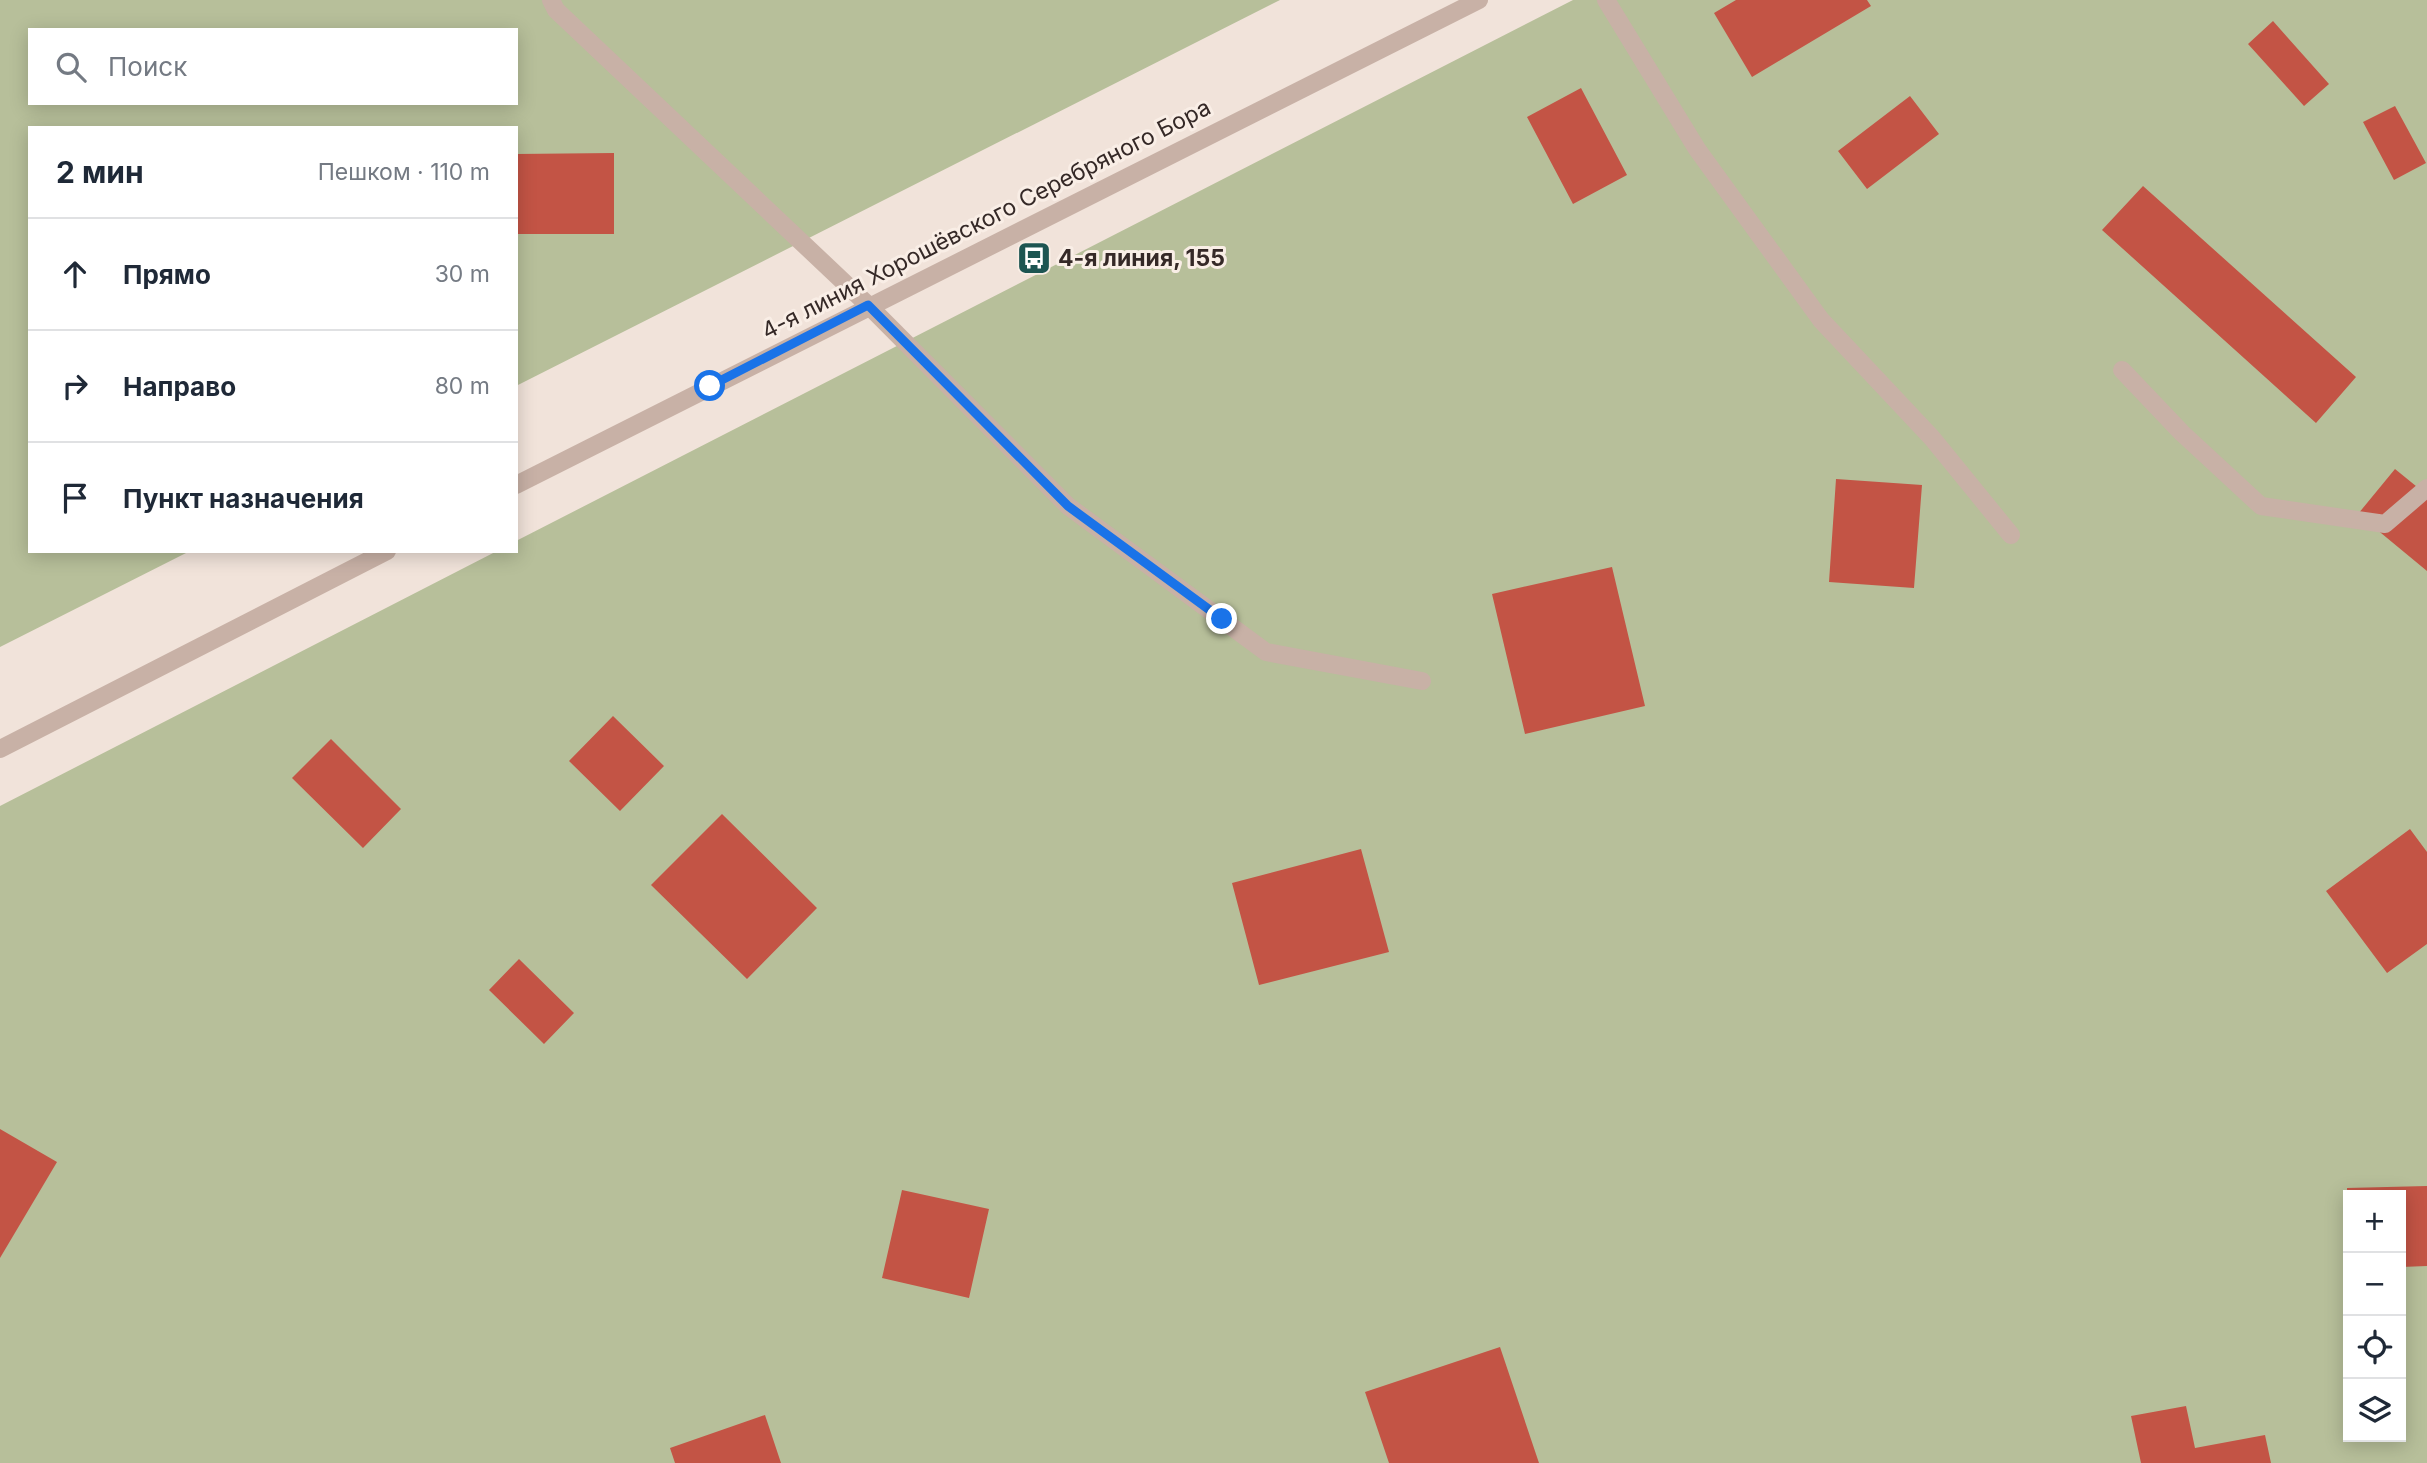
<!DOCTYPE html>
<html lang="ru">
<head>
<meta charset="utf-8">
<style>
	body { margin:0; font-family:Inter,sans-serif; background:#f6f6f7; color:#1f2937 }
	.controls { position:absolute; right:21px; bottom:21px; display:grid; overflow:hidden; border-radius:0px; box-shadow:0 4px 18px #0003 }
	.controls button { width:63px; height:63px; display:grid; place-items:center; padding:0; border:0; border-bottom:2px solid #e0e1e3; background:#fff; color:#1f2937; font:35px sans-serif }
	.stop { position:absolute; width:21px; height:21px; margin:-16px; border:5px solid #1a73e8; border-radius:50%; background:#fff }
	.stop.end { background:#1a73e8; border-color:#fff; box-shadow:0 2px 7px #0008 }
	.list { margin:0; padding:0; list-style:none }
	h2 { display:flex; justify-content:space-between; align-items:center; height:91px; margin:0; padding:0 28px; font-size:30px }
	h2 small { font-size:23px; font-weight:400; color:#747a83 }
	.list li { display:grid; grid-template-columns:46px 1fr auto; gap:21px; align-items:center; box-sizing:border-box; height:112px; padding:0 28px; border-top:2px solid #e0e1e3 }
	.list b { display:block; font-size:26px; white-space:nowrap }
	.list em { font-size:23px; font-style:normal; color:#747a83 }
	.icon { flex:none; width:38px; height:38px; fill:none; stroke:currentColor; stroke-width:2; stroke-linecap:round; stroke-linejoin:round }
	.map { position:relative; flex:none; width:2427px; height:1463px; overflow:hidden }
	.search { position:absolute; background:#fff; box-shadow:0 4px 18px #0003; left:28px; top:28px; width:490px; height:77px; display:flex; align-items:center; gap:18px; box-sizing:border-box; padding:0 24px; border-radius:0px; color:#747a83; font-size:26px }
	.panel { position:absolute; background:#fff; box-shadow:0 4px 18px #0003; left:28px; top:126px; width:490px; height:427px; border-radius:0px }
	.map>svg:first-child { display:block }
	.green { fill:#b7bf9a; fill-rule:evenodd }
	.building { fill:#c35445 }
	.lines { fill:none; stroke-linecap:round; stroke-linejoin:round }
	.service { stroke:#c8b1a6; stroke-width:18 }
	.minor { stroke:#c8b1a6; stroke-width:18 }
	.route { stroke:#1a73e8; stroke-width:9 }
	.labels { text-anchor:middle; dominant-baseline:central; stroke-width:6; stroke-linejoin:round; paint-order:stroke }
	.street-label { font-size:23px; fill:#352927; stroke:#f9eee6 }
	.poi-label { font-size:23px; font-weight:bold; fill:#352927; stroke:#f9eee6; text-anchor:start }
</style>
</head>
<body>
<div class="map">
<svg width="2427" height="1463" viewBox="0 0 2427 1463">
	<rect width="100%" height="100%" fill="#f1e3da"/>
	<path class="green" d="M 0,0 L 1280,0 L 516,386 L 516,128 L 30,128 L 30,551 L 190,551 L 0,647 ZM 30,30 L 516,30 L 516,103 L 30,103 Z
		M 1573,0 L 2427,0 L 2427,1463 L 0,1463 L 0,806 L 497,551 L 516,551 L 516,541 ZM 2348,1195 L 2401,1195 L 2401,1437 L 2348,1437 Z"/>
	<path class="building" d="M 1736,0 L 1867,0 L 1871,6 L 1752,77 L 1714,13 Z
		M 2273,21 L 2329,84 L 2304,106 L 2248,44 Z
		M 1581,88 L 1627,175 L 1573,204 L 1527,117 Z
		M 1910,96 L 1939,134 L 1867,189 L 1838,151 Z
		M 2395,106 L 2426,163 L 2394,180 L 2363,122 Z
		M 614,153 L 614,234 L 516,234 L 516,154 Z
		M 2143,186 L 2356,377 L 2316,423 L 2102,230 Z
		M 2395,469 L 2427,495 L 2427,571 L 2358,514 Z
		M 1836,479 L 1922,485 L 1914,588 L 1829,582 Z
		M 1612,567 L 1645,706 L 1525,734 L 1492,594 Z
		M 613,716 L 664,766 L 620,811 L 569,761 Z
		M 331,739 L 401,809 L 363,848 L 292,778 Z
		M 722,814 L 817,908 L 747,979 L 651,885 Z
		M 2410,829 L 2427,852 L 2427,944 L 2387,973 L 2326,891 Z
		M 1361,849 L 1389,952 L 1259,985 L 1232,883 Z
		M 519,959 L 574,1013 L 544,1044 L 489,990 Z
		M 0,1129 L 57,1162 L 0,1258 Z
		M 2427,1186 L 2427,1266 L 2401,1267 L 2401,1195 L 2347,1195 L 2347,1188 Z
		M 902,1190 L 989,1209 L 969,1298 L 882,1278 Z
		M 1500,1347 L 1539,1463 L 1389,1463 L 1365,1392 Z
		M 2186,1406 L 2195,1448 L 2265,1435 L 2271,1463 L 2141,1463 L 2131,1416 Z
		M 765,1415 L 781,1463 L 675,1463 L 670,1448 Z"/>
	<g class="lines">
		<path class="service" d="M 1606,0 L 1697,149 L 1821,320 L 1932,438 L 2011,535
			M 868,305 L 1068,506 L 1266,652 L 1422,681
			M 2122,370 L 2182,433 L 2261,506 L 2385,524 L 2427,488"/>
		<path class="minor" d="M 551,0 L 556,10 L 868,305
			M 516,485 L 1479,0
			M 0,749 L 387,551"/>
	</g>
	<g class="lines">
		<path class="route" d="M 710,386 L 868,305 L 1068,506 L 1222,619"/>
	</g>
	<defs>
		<g id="bus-square" transform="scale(1.75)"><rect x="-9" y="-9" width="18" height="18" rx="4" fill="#1d5552" stroke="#f9eee6"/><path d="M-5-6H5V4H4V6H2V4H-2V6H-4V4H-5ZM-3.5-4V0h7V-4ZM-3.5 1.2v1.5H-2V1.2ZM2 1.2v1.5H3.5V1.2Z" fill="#fff"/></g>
	</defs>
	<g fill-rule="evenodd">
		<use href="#bus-square" x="1034" y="258"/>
	</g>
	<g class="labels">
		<g class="street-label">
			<text transform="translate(986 219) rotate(-27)">4-я линия Хорошёвского Серебряного Бора</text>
		</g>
		<g class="poi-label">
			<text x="1058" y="258">4-я линия, 155</text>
		</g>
	</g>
</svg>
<div class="controls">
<button>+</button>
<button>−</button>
<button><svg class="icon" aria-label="locate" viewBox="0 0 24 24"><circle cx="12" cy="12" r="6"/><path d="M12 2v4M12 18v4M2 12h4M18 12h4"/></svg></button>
<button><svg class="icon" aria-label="layers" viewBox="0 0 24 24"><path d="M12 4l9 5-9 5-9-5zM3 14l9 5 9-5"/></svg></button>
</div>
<div class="stop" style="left:710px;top:386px"></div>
<div class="stop end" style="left:1222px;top:619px"></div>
<div class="search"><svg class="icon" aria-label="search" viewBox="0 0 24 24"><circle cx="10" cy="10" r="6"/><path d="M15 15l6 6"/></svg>Поиск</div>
<section class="panel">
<h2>2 мин<small>Пешком · 110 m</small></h2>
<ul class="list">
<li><svg class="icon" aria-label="ahead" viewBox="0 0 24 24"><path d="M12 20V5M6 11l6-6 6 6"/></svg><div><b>Прямо</b></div><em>30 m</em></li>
<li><svg class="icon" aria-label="right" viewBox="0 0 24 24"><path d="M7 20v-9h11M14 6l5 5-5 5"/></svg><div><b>Направо</b></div><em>80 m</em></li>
<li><svg class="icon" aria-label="arrive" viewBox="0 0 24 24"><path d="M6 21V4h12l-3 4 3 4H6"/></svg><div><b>Пункт назначения</b></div></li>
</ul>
</section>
</div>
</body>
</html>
